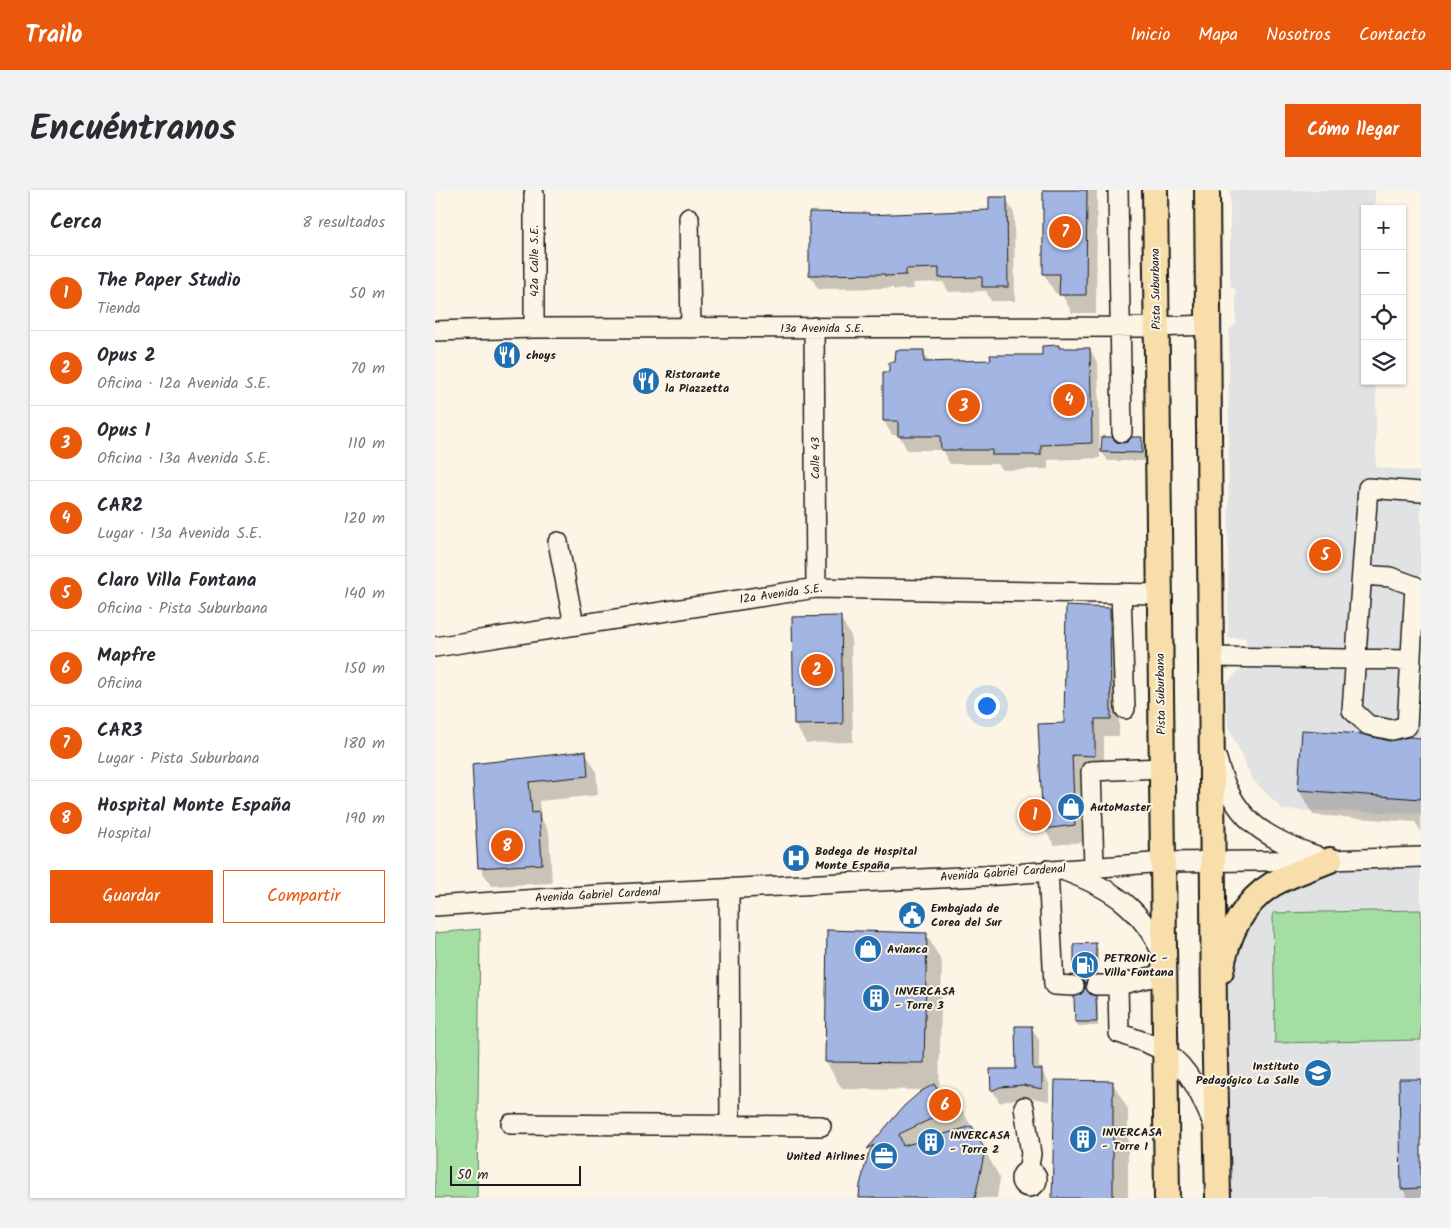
<!DOCTYPE html>
<html lang="es">
<head>
<meta charset="utf-8">
<style>
	body { margin:0; font-family:Kalam,sans-serif; background:#f2f2f3; color:#2b2b33 }
	.controls { position:absolute; right:15px; top:15px; display:grid; overflow:hidden; border-radius:0px; box-shadow:0 1px 4px #0004 }
	.controls button { width:45px; height:45px; display:grid; place-items:center; padding:0; border:0; border-bottom:1px solid #e1e1e2; background:#fff; color:#2b2b33; font:25px sans-serif }
	.scale { position:absolute; left:15px; bottom:12px; width:131px; box-sizing:border-box; padding-left:5px; border:2px solid #1c1c1c; border-top:0; font-size:14px; line-height:18px; white-space:nowrap; color:#1c1c1c; -webkit-text-stroke:4px #fcf5e5; paint-order:stroke }
	.you { position:absolute; left:551px; top:515px; width:18px; height:18px; margin:-12px; border:4px solid #fff; border-radius:50%; background:#1a73e8; box-shadow:0 0 0 8px #1a73e833 }
	.badge { display:grid; place-items:center; width:32px; height:32px; border-radius:50%; background:#ea580c; color:#fff; font-size:16px; font-weight:700 }
	.pin { position:absolute; translate:-50% -50%; border:2px solid #fff; box-shadow:0 1px 5px #0006 }
	.list { margin:0; padding:0; list-style:none }
	h2 { display:flex; justify-content:space-between; align-items:center; height:65px; margin:0; padding:0 20px; font-size:21px }
	h2 small { font-size:16px; font-weight:400; color:#7c7c81 }
	.list li { display:grid; grid-template-columns:32px 1fr auto; gap:15px; align-items:center; box-sizing:border-box; height:75px; padding:0 20px; border-top:1px solid #e1e1e2 }
	.list b { display:block; font-size:19px; white-space:nowrap }
	.list p { margin:0; font-size:16px; white-space:nowrap; color:#7c7c81 }
	.list em { font-size:16px; font-style:normal; color:#7c7c81 }
	.actions { display:flex; gap:10px; padding:15px 20px }
	.actions a { flex:1; padding:11px 0; border:1px solid #ea580c; border-radius:0px; text-align:center; font-size:18px; color:#ea580c }
	.actions .main { background:#ea580c; color:#fff }
	.icon { flex:none; width:28px; height:28px; fill:none; stroke:currentColor; stroke-width:2; stroke-linecap:round; stroke-linejoin:round }
	.map { position:relative; flex:none; width:986px; height:1008px; overflow:hidden; border-radius:0px }
	header { display:flex; align-items:center; gap:30px; box-sizing:border-box; height:70px; padding:0 25px; background:#ea580c; color:#fff }
	header strong { font-size:24px }
	nav { display:flex; gap:28px; margin-inline-start:auto; font-size:18px }
	.intro { display:flex; align-items:center; justify-content:space-between; box-sizing:border-box; height:120px; padding:0 30px }
	h1 { margin:0; font-size:35px }
	.button { padding:12px 22px; border-radius:0px; background:#ea580c; color:#fff; font-size:18px; font-weight:700 }
	main { display:flex; gap:30px; padding:0 30px }
	aside { flex:1; background:#fff; border-radius:0px; box-shadow:0 1px 4px #0004 }
	.map>svg:first-child { display:block }
	.built { fill:#e1e2e4 }
	.grass { fill:#a5dea3; stroke:#607d60 }
	.shadow { fill:#0003 }
	.building { fill:#a3b5e3; stroke:#1c1c1c }
	.lines { fill:none; stroke-linecap:round; stroke-linejoin:round }
	.minor-casing { stroke:#1c1c1c; stroke-width:22 }
	.major-casing { stroke:#1c1c1c; stroke-width:28 }
	.minor { stroke:#fcf5e5; stroke-width:19 }
	.major { stroke:#f8deab; stroke-width:24 }
	.labels { text-anchor:middle; dominant-baseline:central; stroke-width:4; stroke-linejoin:round; paint-order:stroke }
	.street-label { font-size:12px; fill:#1c1c1c; stroke:#fcf5e5 }
	.poi-label { font-size:12px; font-weight:bold; fill:#1c1c1c; stroke:#fcf5e5; text-anchor:start }
</style>
</head>
<body>
<header>
<strong>Trailo</strong>
<nav><a>Inicio</a><a>Mapa</a><a>Nosotros</a><a>Contacto</a></nav>
</header>
<div class="intro"><h1>Encuéntranos</h1><a class="button">Cómo llegar</a></div>
<main>
<aside>
<h2>Cerca<small>8 resultados</small></h2>
<ul class="list">
<li><span class="badge">1</span><div><b>The Paper Studio</b><p>Tienda</p></div><em>50 m</em></li>
<li><span class="badge">2</span><div><b>Opus 2</b><p>Oficina · 12a Avenida S.E.</p></div><em>70 m</em></li>
<li><span class="badge">3</span><div><b>Opus 1</b><p>Oficina · 13a Avenida S.E.</p></div><em>110 m</em></li>
<li><span class="badge">4</span><div><b>CAR2</b><p>Lugar · 13a Avenida S.E.</p></div><em>120 m</em></li>
<li><span class="badge">5</span><div><b>Claro Villa Fontana</b><p>Oficina · Pista Suburbana</p></div><em>140 m</em></li>
<li><span class="badge">6</span><div><b>Mapfre</b><p>Oficina</p></div><em>150 m</em></li>
<li><span class="badge">7</span><div><b>CAR3</b><p>Lugar · Pista Suburbana</p></div><em>180 m</em></li>
<li><span class="badge">8</span><div><b>Hospital Monte España</b><p>Hospital</p></div><em>190 m</em></li>
</ul>
<div class="actions"><a class="main">Guardar</a><a>Compartir</a></div>
</aside>
<div class="map">
<svg width="986" height="1008" viewBox="0 0 986 1008">
	<rect width="100%" height="100%" fill="#fcf5e5"/>
	<filter id="ink" filterUnits="userSpaceOnUse"><feTurbulence type="fractalNoise" baseFrequency=".02" numOctaves="2"/><feDisplacementMap in="SourceGraphic" scale="10" xChannelSelector="R" yChannelSelector="G"/><feConvolveMatrix kernelMatrix="1 2 1 2 8 2 1 2 1" color-interpolation-filters="sRGB"/></filter>
	<g filter="url(#ink)">
		<path class="built" d="M 795,0 L 940,0 L 940,19 L 930,19 L 930,191 L 941,191 L 941,277 L 986,282 L 986,623 L 848,620 L 817,589 L 793,536 L 791,494 L 804,480 L 811,480 L 811,448 L 793,448 L 794,140 L 801,134 L 801,100 L 795,96 Z
			M 986,667 L 986,1008 L 783,1008 L 779,825 L 802,732 L 895,670 Z"/>
		<path class="grass" d="M 986,720 L 986,850 L 840,853 L 838,723 Z
			M 45,739 L 42,1008 L 0,1008 L 0,743 Z"/>
		<path class="shadow" d="M 610,0 L 662,0 L 661,123 L 637,123 L 626,103 L 620,103 L 609,84 Z
			M 571,9 L 579,23 L 580,111 L 556,111 L 551,101 L 514,102 L 508,92 L 478,93 L 479,99 L 459,100 L 458,98 L 383,99 L 375,85 L 434,24 L 435,27 L 556,21 Z
			M 655,159 L 663,174 L 665,268 L 613,270 L 613,279 L 567,280 L 563,274 L 515,274 L 507,260 L 472,260 L 464,245 L 457,245 L 449,231 L 455,183 L 462,173 L 488,161 L 495,173 L 557,172 L 609,166 L 625,160 Z
			M 707,249 L 712,258 L 712,271 L 673,271 L 667,262 L 680,253 L 687,254 Z
			M 675,419 L 684,436 L 684,546 L 669,546 L 669,582 L 646,582 L 649,652 L 619,655 L 609,638 L 630,534 Z
			M 405,427 L 416,446 L 418,552 L 371,553 L 360,534 Z
			M 868,541 L 955,552 L 986,549 L 986,642 L 980,632 L 878,625 L 864,600 Z
			M 150,562 L 161,581 L 163,605 L 104,611 L 106,628 L 114,642 L 117,693 L 56,696 L 45,677 L 38,575 Z
			M 491,744 L 507,772 L 504,900 L 501,900 L 506,908 L 518,904 L 534,932 L 565,988 L 562,1008 L 425,1008 L 436,963 L 433,959 L 470,917 L 491,900 L 407,899 L 391,872 Z
			M 660,755 L 663,759 L 663,788 L 653,797 L 649,791 L 643,789 L 640,784 Z
			M 654,806 L 661,807 L 663,812 L 663,836 L 643,836 L 641,832 Z
			M 596,837 L 604,850 L 604,880 L 606,880 L 614,893 L 614,911 L 596,908 L 572,910 L 565,913 L 558,901 L 556,880 L 582,880 Z
			M 986,890 L 986,1008 L 973,1008 L 967,998 Z
			M 677,892 L 693,919 L 693,1008 L 619,1008 Z"/>
		<path class="building" d="M 608,0 L 652,0 L 651,105 L 624,105 L 625,84 L 608,84 Z
			M 554,7 L 572,7 L 573,97 L 547,97 L 547,87 L 504,88 L 504,78 L 471,79 L 471,85 L 450,86 L 450,84 L 374,85 L 374,22 L 434,23 L 434,25 L 554,20 Z
			M 624,155 L 624,158 L 655,158 L 657,253 L 606,255 L 606,265 L 557,265 L 557,260 L 506,260 L 505,246 L 463,246 L 463,231 L 448,231 L 448,182 L 454,182 L 454,172 L 460,172 L 461,160 L 489,160 L 489,172 L 556,170 L 555,165 L 607,165 L 607,156 Z
			M 667,247 L 677,247 L 681,252 L 687,253 L 692,252 L 697,247 L 707,247 L 707,263 L 666,262 Z
			M 631,416 L 675,418 L 676,529 L 660,529 L 660,566 L 637,565 L 640,635 L 608,639 L 603,534 L 629,533 Z
			M 406,426 L 408,534 L 359,535 L 357,427 Z
			M 867,540 L 926,544 L 955,551 L 974,547 L 986,548 L 986,609 L 863,600 Z
			M 151,561 L 153,586 L 94,592 L 97,623 L 104,622 L 107,674 L 43,678 L 37,574 Z
			M 392,740 L 492,743 L 489,873 L 390,872 Z
			M 661,753 L 661,784 L 655,786 L 650,794 L 645,787 L 639,785 L 639,754 Z
			M 650,797 L 655,804 L 661,806 L 662,832 L 640,832 L 639,807 L 648,802 Z
			M 580,836 L 597,836 L 598,879 L 607,879 L 607,899 L 588,895 L 565,897 L 556,901 L 555,879 L 581,879 Z
			M 964,889 L 986,889 L 986,998 L 966,999 Z
			M 620,890 L 678,891 L 678,1008 L 617,1008 Z
			M 499,894 L 506,906 L 519,903 L 526,915 L 464,944 L 468,956 L 537,936 L 550,960 L 540,1008 L 424,1008 L 425,995 L 433,965 L 439,955 L 432,959 L 469,916 L 485,902 Z"/>
		<g class="lines">
			<g class="minor-casing">
				<path id="minor" d="M 683,0 L 687,242
					M 99,4 L 99,138
					M 254,28 L 256,138
					M 379,137 L 381,398
					M 0,141 L 99,138 L 721,137 L 773,135
					M 123,352 L 139,435
					M 927,385 L 955,387 L 980,396 L 972,536 L 957,540 L 933,535 L 917,520 L 933,298 L 986,302
					M 686,403 L 690,519
					M 0,457 L 381,398 L 725,404
					M 777,467 L 976,470
					M 782,569 C 797,628 827,647 882,666
					M 659,677 L 656,581 L 727,578
					M 613,680 L 619,795 L 639,796
					M 630,681 C 678,699 706,718 728,765
					M 294,698 L 295,935
					M 0,716 L 163,705 L 565,685 L 729,672 L 895,670 L 986,667
					M 661,795 L 683,795 L 729,784
					M 683,795 L 684,843 C 699,849 717,853 730,862 C 755,878 768,910 779,936
					M 589,917 L 596,964 L 593,981
					M 76,934 L 386,936
					M586 989a8 8 0 1 1 16 0a8 8 0 1 1-16 0Z"/>
			</g>
			<g class="major-casing">
				<path id="major" d="M 720,0 L 732,1008
					M 772,0 L 779,825 L 783,1008
					M 786,781 C 792,747 807,713 838,694 C 856,684 876,678 895,670"/>
			</g>
			<use href="#minor" class="minor"/>
			<use href="#major" class="major"/>
		</g>
	</g>
	<defs>
		<g id="restaurant-disc" transform="scale(1.4375)"><circle r="9.5" fill="#1f6fb2" stroke="#fcf5e5"/><path d="M-5-6h1v4h1v-4h1v4h1v-4h1v5L-1.5 .5V6h-2V.5L-5-1ZM5-6V6H3V1.5H1.5Q1.5-4 5-6Z" fill="#fff"/></g>
		<g id="shop-disc" transform="scale(1.4375)"><circle r="9.5" fill="#1f6fb2" stroke="#fcf5e5"/><path d="M-5-2.5h2.3a2.7 3.5 0 0 1 5.4 0H5L5.5 6h-11ZM-1.5-2.5h3a1.5 2.3 0 0 0-3 0Z" fill="#fff"/></g>
		<g id="hospital-disc" transform="scale(1.4375)"><circle r="9.5" fill="#1f6fb2" stroke="#fcf5e5"/><path d="M-5-5h3v3.5h4V-5h3V5h-3V1.5h-4V5h-3Z" fill="#fff"/></g>
		<g id="civic-disc" transform="scale(1.4375)"><circle r="9.5" fill="#1f6fb2" stroke="#fcf5e5"/><path d="M-.6-6.5H3V-4.5H.6V-3L4-1V1h2V6H-6V1h2V-1L-.6-3ZM-1.2 2.5V6h2.4V2.5Z" fill="#fff"/></g>
		<g id="fuel-disc" transform="scale(1.4375)"><circle r="9.5" fill="#1f6fb2" stroke="#fcf5e5"/><path d="M-5.5-6h7V0h2V4h1.3V-2.5L3-4.5l.8-.8L6-3V5H2.5V1h-1V6h-7ZM-4.2-4.7v3.2H.2V-4.7Z" fill="#fff"/></g>
		<g id="building-disc" transform="scale(1.4375)"><circle r="9.5" fill="#1f6fb2" stroke="#fcf5e5"/><path d="M-4-6H4V6H1V3H-1V6H-4ZM-2.5-4.3h1.7v1.8h-1.7ZM.8-4.3h1.7v1.8H.8ZM-2.5-1h1.7V.8h-1.7ZM.8-1h1.7V.8H.8Z" fill="#fff"/></g>
		<g id="school-disc" transform="scale(1.4375)"><circle r="9.5" fill="#1f6fb2" stroke="#fcf5e5"/><path d="M0-5L7-2L0 1L-7-2ZM-4 1L0 2.5L4 1V4Q0 6-4 4Z" fill="#fff"/></g>
		<g id="office-disc" transform="scale(1.4375)"><circle r="9.5" fill="#1f6fb2" stroke="#fcf5e5"/><path d="M-6-3h4V-5.5h4V-3h4V5H-6ZM-1-4.5V-3h2v-1.5ZM-6 0V1H6V0Z" fill="#fff"/></g>
	</defs>
	<g fill-rule="evenodd">
		<use href="#restaurant-disc" x="72" y="165"/>
		<use href="#restaurant-disc" x="211" y="191"/>
		<use href="#shop-disc" x="636" y="617"/>
		<use href="#hospital-disc" x="361" y="668"/>
		<use href="#civic-disc" x="477" y="725"/>
		<use href="#shop-disc" x="433" y="759"/>
		<use href="#fuel-disc" x="650" y="775"/>
		<use href="#building-disc" x="441" y="808"/>
		<use href="#school-disc" x="883" y="883"/>
		<use href="#building-disc" x="648" y="949"/>
		<use href="#building-disc" x="496" y="952"/>
		<use href="#office-disc" x="449" y="966"/>
	</g>
	<g class="labels">
		<g class="street-label">
			<text transform="translate(99 71) rotate(-90)">42a Calle S.E.</text>
			<text transform="translate(721 99) rotate(-91)">Pista Suburbana</text>
			<text x="387" y="138">13a Avenida S.E.</text>
			<text transform="translate(380 268) rotate(-90)">Calle 43</text>
			<text transform="translate(346 404) rotate(-8)">12a Avenida S.E.</text>
			<text transform="translate(726 504) rotate(-91)">Pista Suburbana</text>
			<text transform="translate(568 683) rotate(-4)">Avenida Gabriel Cardenal</text>
			<text transform="translate(163 705) rotate(-3)">Avenida Gabriel Cardenal</text>
		</g>
		<g class="poi-label">
			<text x="91" y="165">choys</text>
			<text x="230" y="184">Ristorante<tspan x="230" dy="14">la Piazzetta</tspan></text>
			<text x="655" y="617">AutoMaster</text>
			<text x="380" y="661">Bodega de Hospital<tspan x="380" dy="14">Monte España</tspan></text>
			<text x="496" y="718">Embajada de<tspan x="496" dy="14">Corea del Sur</tspan></text>
			<text x="452" y="759">Avianca</text>
			<text x="669" y="768">PETRONIC -<tspan x="669" dy="14">Villa Fontana</tspan></text>
			<text x="460" y="801">INVERCASA<tspan x="460" dy="14">- Torre 3</tspan></text>
			<text x="864" y="876" text-anchor="end">Instituto<tspan x="864" dy="14">Pedagógico La Salle</tspan></text>
			<text x="667" y="942">INVERCASA<tspan x="667" dy="14">- Torre 1</tspan></text>
			<text x="515" y="945">INVERCASA<tspan x="515" dy="14">- Torre 2</tspan></text>
			<text x="430" y="966" text-anchor="end">United Airlines</text>
		</g>
	</g>
</svg>
<div class="controls">
<button>+</button>
<button>−</button>
<button><svg class="icon" aria-label="locate" viewBox="0 0 24 24"><circle cx="12" cy="12" r="6"/><path d="M12 2v4M12 18v4M2 12h4M18 12h4"/></svg></button>
<button><svg class="icon" aria-label="layers" viewBox="0 0 24 24"><path d="M12 4l9 5-9 5-9-5zM3 14l9 5 9-5"/></svg></button>
</div>
<div class="scale">50 m</div>
<div class="you"></div>
<div class="pin badge" style="left:600px;top:625px">1</div>
<div class="pin badge" style="left:382px;top:480px">2</div>
<div class="pin badge" style="left:529px;top:216px">3</div>
<div class="pin badge" style="left:634px;top:210px">4</div>
<div class="pin badge" style="left:890px;top:365px">5</div>
<div class="pin badge" style="left:510px;top:915px">6</div>
<div class="pin badge" style="left:630px;top:42px">7</div>
<div class="pin badge" style="left:72px;top:656px">8</div>
</div>
</main>
</body>
</html>
